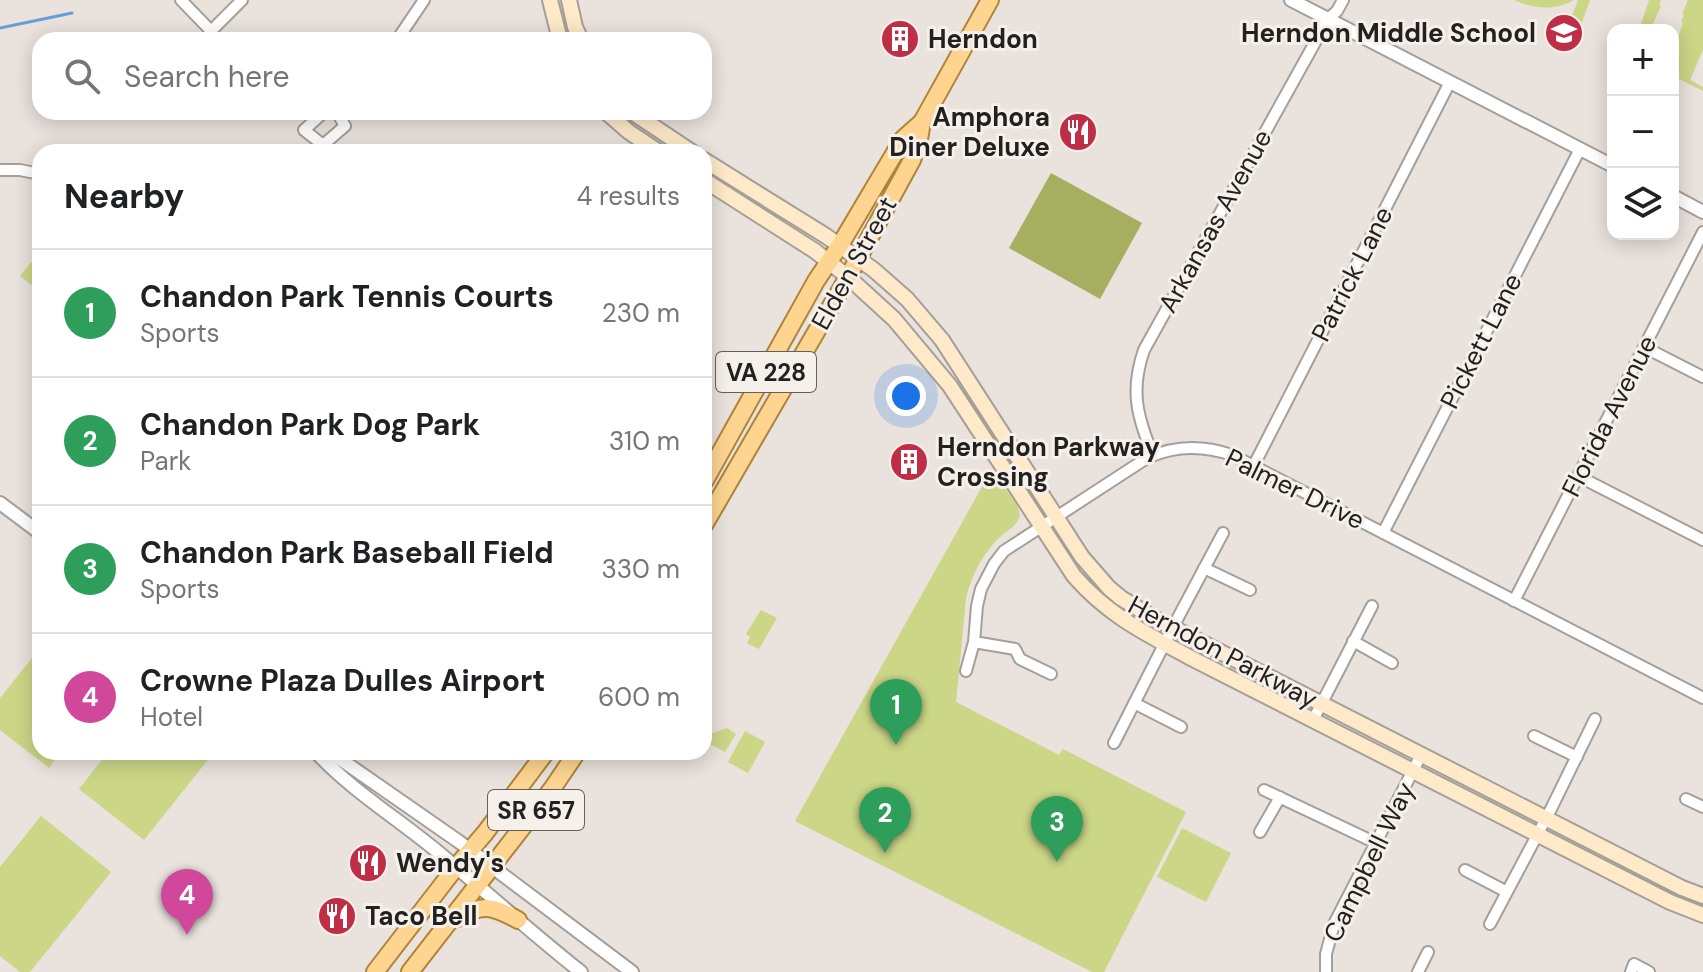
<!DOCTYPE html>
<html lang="en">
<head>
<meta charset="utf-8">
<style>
	body { margin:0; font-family:"DM Sans",sans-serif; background:#f2f2f2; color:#202124 }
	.controls { position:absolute; right:24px; top:24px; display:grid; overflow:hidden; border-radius:16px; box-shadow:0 4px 20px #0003 }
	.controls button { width:72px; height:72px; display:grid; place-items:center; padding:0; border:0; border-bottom:2px solid #e0e0e0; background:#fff; color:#202124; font:40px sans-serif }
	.you { position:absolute; left:906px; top:396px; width:28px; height:28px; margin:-20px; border:6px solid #fff; border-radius:50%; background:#1a73e8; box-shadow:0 0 0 12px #1a73e833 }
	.badge { display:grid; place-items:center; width:52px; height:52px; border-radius:50%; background:#d93025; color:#fff; font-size:26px; font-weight:700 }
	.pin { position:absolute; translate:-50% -66px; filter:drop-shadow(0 2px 4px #0008) }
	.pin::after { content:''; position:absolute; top:42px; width:28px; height:24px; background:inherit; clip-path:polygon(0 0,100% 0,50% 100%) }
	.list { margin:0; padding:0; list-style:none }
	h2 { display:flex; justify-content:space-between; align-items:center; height:104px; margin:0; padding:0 32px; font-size:34px }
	h2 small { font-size:26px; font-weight:400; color:#757577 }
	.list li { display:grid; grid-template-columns:52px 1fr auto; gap:24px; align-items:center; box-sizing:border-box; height:128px; padding:0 32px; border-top:2px solid #e0e0e0 }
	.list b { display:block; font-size:30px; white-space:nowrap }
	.list p { margin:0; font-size:26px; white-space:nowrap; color:#757577 }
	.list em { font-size:26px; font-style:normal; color:#757577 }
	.icon { flex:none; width:44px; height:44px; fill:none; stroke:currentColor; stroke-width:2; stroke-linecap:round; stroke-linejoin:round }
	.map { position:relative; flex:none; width:1703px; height:972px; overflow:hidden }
	.search { position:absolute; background:#fff; box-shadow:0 4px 20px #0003; left:32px; top:32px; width:680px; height:88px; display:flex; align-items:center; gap:20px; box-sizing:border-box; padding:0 28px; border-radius:24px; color:#757577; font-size:30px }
	.panel { position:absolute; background:#fff; box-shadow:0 4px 20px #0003; left:32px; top:144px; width:680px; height:616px; border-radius:24px }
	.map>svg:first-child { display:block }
	.green { fill:#cbd687 }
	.forest { fill:#a5af5f }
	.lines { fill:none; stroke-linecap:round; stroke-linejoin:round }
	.stream { stroke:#679dd8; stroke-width:3 }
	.minor-casing { stroke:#a59f9a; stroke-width:14 }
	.tertiary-casing { stroke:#a59f9a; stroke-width:16 }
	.secondary-casing { stroke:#a59f9a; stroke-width:18 }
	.primary-casing { stroke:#b08438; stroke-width:20 }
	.minor { stroke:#fff; stroke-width:10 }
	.tertiary { stroke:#fff; stroke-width:12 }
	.secondary { stroke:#feeac8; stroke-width:14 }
	.primary { stroke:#fdd590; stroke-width:16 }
	.labels { text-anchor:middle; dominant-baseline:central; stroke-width:6; stroke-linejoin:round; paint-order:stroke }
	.shield { fill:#f6f0ea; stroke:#625f5c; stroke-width:2 }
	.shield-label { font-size:24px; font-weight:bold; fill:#23211f }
	.poi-label { font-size:26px; font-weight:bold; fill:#23211f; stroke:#f6f0ea; text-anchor:start }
	.street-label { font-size:26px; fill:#23211f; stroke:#f6f0ea }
</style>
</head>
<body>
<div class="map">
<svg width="1703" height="972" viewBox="0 0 1703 972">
	<rect width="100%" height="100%" fill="#e9e2dd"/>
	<path class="green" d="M 1514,0 L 1574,0 C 1554,11 1535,9 1514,0 Z
		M 1578,0 L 1590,0 L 1578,33 L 1567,28 Z
		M 1649,0 L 1661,0 L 1659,5 L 1661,6 L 1650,30 L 1639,30 Z
		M 1688,0 L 1703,0 L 1703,50 L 1690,80 L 1703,87 L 1703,91 L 1673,76 L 1673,52 L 1683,23 L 1681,22 L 1684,15 L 1682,14 Z
		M 31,262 L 40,269 L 40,292 L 20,276 Z
		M 992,469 L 1018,507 C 1019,512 1021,515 1018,520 C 1015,527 1005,532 1000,537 C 982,554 972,575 966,598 L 956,702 L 1059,755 L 1063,749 L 1186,812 L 1104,972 L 1092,972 L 795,821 Z
		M 761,610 L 777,618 L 759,649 L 747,643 L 750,637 L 746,634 Z
		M 40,648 L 40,752 L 61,752 L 49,768 L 0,730 L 0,698 Z
		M 727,728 L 736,734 L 725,752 L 704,741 L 704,733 L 714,733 Z
		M 745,731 L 765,742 L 748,773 L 728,762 Z
		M 108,752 L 214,752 L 144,840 L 79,789 Z
		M 41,816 L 111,872 L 30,972 L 20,972 L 0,956 L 0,867 Z
		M 1182,828 L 1231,853 L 1206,902 L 1157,877 Z"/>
	<path class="forest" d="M 1051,173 L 1142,223 L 1100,299 L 1009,248 Z"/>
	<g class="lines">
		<path class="stream" d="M 0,28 L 72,13"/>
		<g class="minor-casing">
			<path id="minor" d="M 181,0 L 211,31 L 242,0
				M 397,40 L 424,0
				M 324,112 L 304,130 L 323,145 L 345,126 L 337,112
				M 0,170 L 20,170 L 40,174
				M 1644,347 L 1703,377
				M 1153,455 C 1137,417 1130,390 1144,350 L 1328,19 L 1337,11 L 1343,0
				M 1253,467 L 1450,82
				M 1578,476 L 1703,540
				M 1383,533 L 1580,149
				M 1204,568 L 1250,590
				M 1514,601 L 1703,232
				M 1353,641 L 1392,663
				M 974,642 L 1015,649 L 1020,659 L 1051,674
				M 966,671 L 974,642 L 977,606 L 981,589 L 994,564 L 1004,551 L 1147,458 C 1175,445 1203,445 1232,455 L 1703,698
				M 1134,703 L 1181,727
				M 1313,720 L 1372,606
				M 1534,736 L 1577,757
				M 1114,743 L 1173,627 L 1223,533
				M 1264,790 L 1376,843
				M 1686,799 L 1703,807
				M 1260,832 L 1280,797
				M 1465,870 L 1507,892
				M 1490,924 L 1551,809 L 1595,719
				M 1326,972 L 1326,954 L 1334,924 L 1421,755
				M 1418,972 L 1428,952
				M 1631,972 L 1634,964 L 1649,972"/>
		</g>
		<g class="tertiary-casing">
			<path id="tertiary" d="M 1291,0 L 1613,166
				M 1673,196 L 1703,212
				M 0,503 L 40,533
				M 316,752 C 354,793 402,821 444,857 C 490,895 534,935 581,972
				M 330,752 L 458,841 L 632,972"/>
		</g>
		<g class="secondary-casing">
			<path id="secondary" d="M 550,0 L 560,40
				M 569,0 L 575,27 L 581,40
				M 606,112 L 629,132 L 659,152
				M 632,112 L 692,152
				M 704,160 L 826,236 L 874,270 L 907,299 L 942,340 L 1082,557 L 1109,588 L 1121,598 L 1152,617 L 1682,888 L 1703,896
				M 704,180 L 815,251 L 848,277 L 894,319 L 950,386 L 1074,576 C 1109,616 1145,633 1191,658 L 1670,902 L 1703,915"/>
		</g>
		<g class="primary-casing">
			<path id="primary" d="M 704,482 L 816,281 L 840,245 L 903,139 L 922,122 L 990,0
				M 704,525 L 848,277 L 912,160 L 919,139 L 922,122
				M 457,918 C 483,903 492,906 518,920
				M 375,972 L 456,867 L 485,833 L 546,752
				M 410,972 L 552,789 L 577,752"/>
		</g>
		<use href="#minor" class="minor"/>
		<use href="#tertiary" class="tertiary"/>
		<use href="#secondary" class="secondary"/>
		<use href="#primary" class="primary"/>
	</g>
	<defs>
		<g id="school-disc" transform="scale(2)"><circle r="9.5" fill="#be2e47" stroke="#f6f0ea"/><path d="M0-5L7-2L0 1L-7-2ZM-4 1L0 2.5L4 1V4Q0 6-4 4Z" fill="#fff"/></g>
		<g id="building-disc" transform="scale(2)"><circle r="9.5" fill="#be2e47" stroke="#f6f0ea"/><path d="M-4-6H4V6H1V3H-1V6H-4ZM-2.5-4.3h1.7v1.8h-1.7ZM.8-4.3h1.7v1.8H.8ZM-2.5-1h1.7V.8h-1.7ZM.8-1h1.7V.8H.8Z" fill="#fff"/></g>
		<g id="restaurant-disc" transform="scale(2)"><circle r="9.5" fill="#be2e47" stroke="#f6f0ea"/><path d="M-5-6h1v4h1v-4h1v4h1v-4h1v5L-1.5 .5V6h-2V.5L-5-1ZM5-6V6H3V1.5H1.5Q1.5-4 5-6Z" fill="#fff"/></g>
	</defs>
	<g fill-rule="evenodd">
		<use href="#school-disc" x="1564" y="33"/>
		<use href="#building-disc" x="900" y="39"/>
		<use href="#restaurant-disc" x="1078" y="132"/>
		<use href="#building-disc" x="909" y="462"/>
		<use href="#restaurant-disc" x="368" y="863"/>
		<use href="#restaurant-disc" x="337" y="916"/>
	</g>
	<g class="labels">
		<g class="shield">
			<rect x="716" y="352" width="100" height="40" rx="6"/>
			<rect x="488" y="790" width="96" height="40" rx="6"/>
		</g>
		<g class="shield-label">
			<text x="766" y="372">VA 228</text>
			<text x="536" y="810">SR 657</text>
		</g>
		<g class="poi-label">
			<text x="1536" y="33" text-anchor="end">Herndon Middle School</text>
			<text x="928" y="39">Herndon</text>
			<text x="1050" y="117" text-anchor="end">Amphora<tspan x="1050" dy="30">Diner Deluxe</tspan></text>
			<text x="937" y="447">Herndon Parkway<tspan x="937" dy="30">Crossing</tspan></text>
			<text x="396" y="863">Wendy's</text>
			<text x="365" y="916">Taco Bell</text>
		</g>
		<g class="street-label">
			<text transform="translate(1215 221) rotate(-61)">Arkansas Avenue</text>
			<text transform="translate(854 263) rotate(-61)">Elden Street</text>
			<text transform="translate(1352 274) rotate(-63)">Patrick Lane</text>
			<text transform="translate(1481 341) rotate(-63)">Pickett Lane</text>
			<text transform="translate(1609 416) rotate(-63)">Florida Avenue</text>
			<text transform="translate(1295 489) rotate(26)">Palmer Drive</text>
			<text transform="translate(1223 652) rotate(28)">Herndon Parkway</text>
			<text transform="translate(1369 862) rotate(-64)">Campbell Way</text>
		</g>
	</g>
</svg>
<div class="controls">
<button>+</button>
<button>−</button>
<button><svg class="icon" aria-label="layers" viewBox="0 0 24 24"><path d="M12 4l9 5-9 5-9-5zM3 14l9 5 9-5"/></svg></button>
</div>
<div class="you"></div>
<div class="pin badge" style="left:896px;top:745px;background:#2e9e5b">1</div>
<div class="pin badge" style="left:885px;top:853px;background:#2e9e5b">2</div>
<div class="pin badge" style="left:1057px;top:862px;background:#2e9e5b">3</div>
<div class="pin badge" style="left:187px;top:935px;background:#d1479c">4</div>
<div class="search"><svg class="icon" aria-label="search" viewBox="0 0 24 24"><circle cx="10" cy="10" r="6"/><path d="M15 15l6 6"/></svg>Search here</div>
<section class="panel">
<h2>Nearby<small>4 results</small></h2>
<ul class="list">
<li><span class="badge" style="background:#2e9e5b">1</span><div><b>Chandon Park Tennis Courts</b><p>Sports</p></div><em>230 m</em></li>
<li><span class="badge" style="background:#2e9e5b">2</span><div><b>Chandon Park Dog Park</b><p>Park</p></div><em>310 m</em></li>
<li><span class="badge" style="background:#2e9e5b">3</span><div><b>Chandon Park Baseball Field</b><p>Sports</p></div><em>330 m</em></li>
<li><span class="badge" style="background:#d1479c">4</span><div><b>Crowne Plaza Dulles Airport</b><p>Hotel</p></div><em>600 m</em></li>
</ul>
</section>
</div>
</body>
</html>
